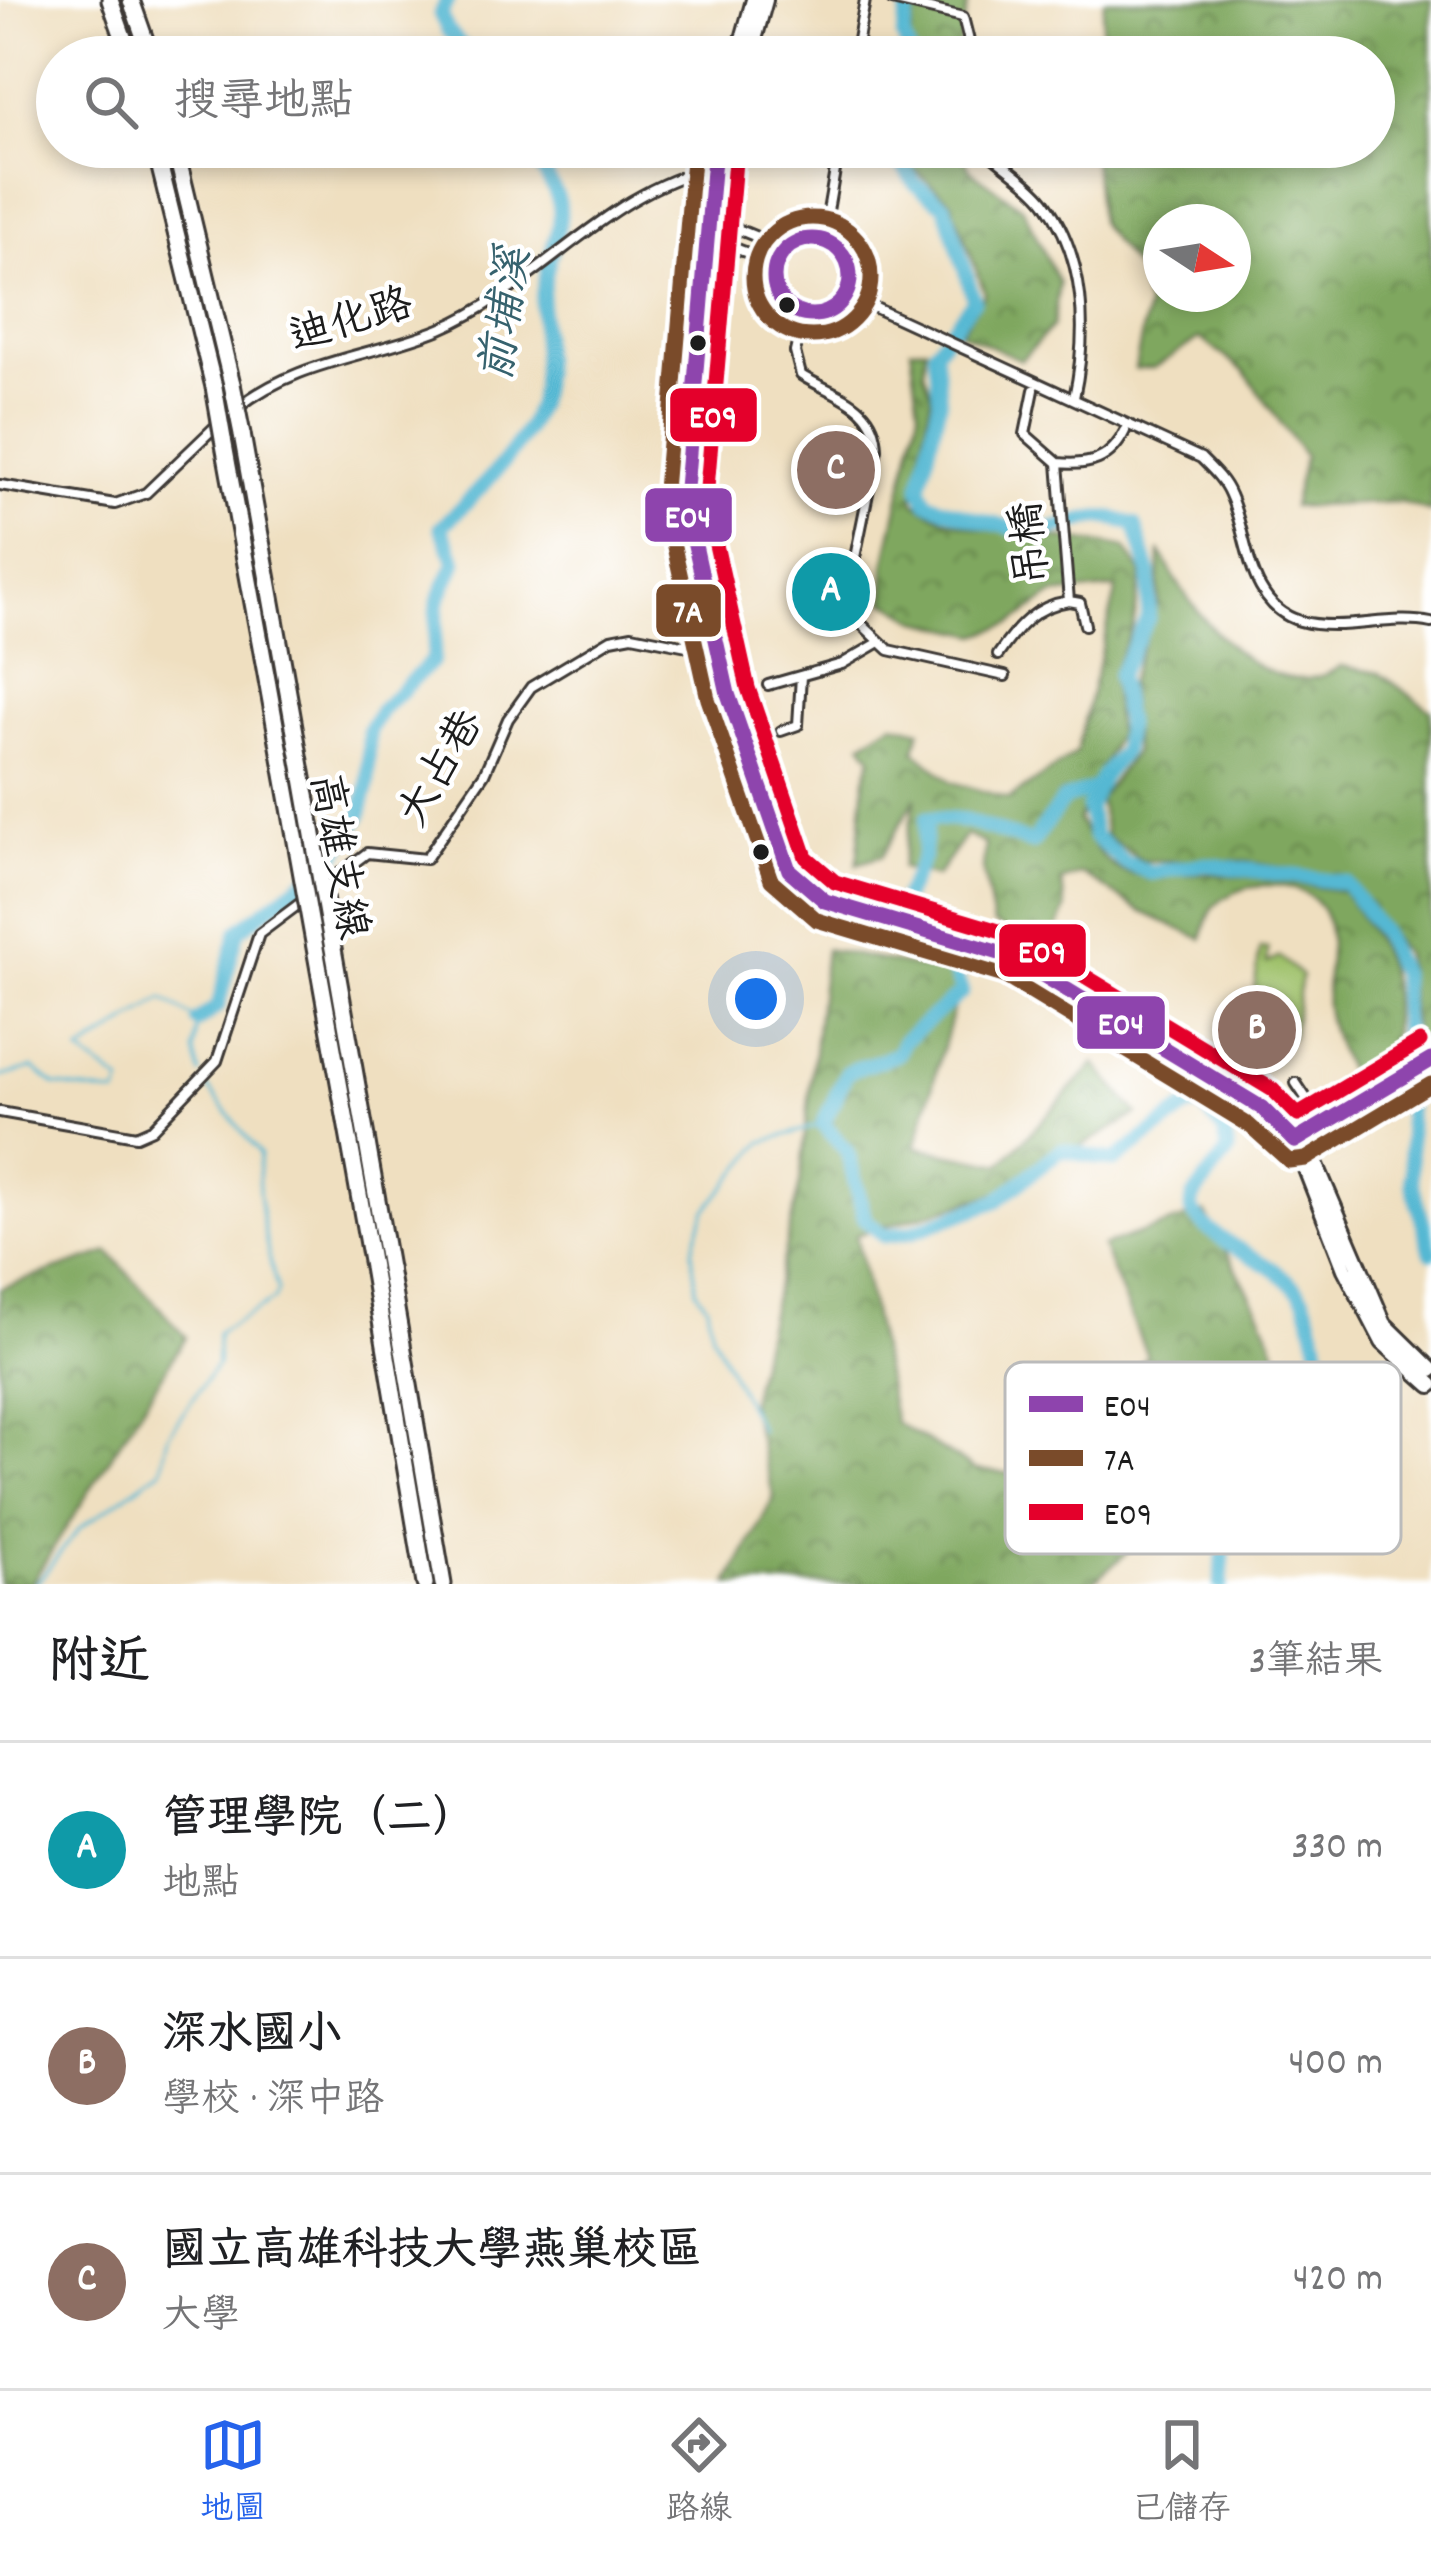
<!DOCTYPE html>
<html lang="zh-TW">
<head>
<meta charset="utf-8">
<style>
	body { margin:0; font-family:Dekko,"LXGW WenKai TC",sans-serif; background:#f2f2f2; color:#202124 }
	.compass { position:absolute; left:1143px; top:204px; width:108px; height:108px; border-radius:50%; background:#fff; box-shadow:0 6px 18px #0003; rotate:102deg }
	.you { position:absolute; left:756px; top:999px; width:42px; height:42px; margin:-30px; border:9px solid #fff; border-radius:50%; background:#1a73e8; box-shadow:0 0 0 18px #1a73e833 }
	.badge { display:grid; place-items:center; width:78px; height:78px; border-radius:50%; background:#2563eb; color:#fff; font-size:39px; font-weight:700 }
	.pin { position:absolute; translate:-50% -50%; border:6px solid #fff; box-shadow:0 3px 12px #0006 }
	.list { margin:0; padding:0; list-style:none }
	h2 { display:flex; justify-content:space-between; align-items:center; height:156px; margin:0; padding:0 48px; font-size:51px }
	h2 small { font-size:39px; font-weight:400; color:#757577 }
	.list li { display:grid; grid-template-columns:78px 1fr auto; gap:36px; align-items:center; box-sizing:border-box; height:216px; padding:0 48px; border-top:3px solid #e0e0e0 }
	.list b { display:block; font-size:45px; white-space:nowrap }
	.list p { margin:0; font-size:39px; white-space:nowrap; color:#757577 }
	.list em { font-size:39px; font-style:normal; color:#757577 }
	.icon { flex:none; width:66px; height:66px; fill:none; stroke:currentColor; stroke-width:2; stroke-linecap:round; stroke-linejoin:round }
	.map { position:relative; flex:none; width:1431px; height:1584px; overflow:hidden }
	.search { position:absolute; background:#fff; box-shadow:0 6px 18px #0003; left:36px; right:36px; top:36px; height:132px; display:flex; align-items:center; gap:30px; box-sizing:border-box; padding:0 42px; border-radius:66px; color:#757577; font-size:45px }
	.sheet { height:804px; background:#fff }
	nav { display:flex; justify-content:space-around; align-items:center; box-sizing:border-box; height:168px; border-top:3px solid #e0e0e0; background:#fff; font-size:33px; color:#757577 }
	nav a { display:grid; justify-items:center; gap:6px }
	nav .on { color:#2563eb }
	.map>svg:first-child { display:block }
	.forest { fill:url(#forest-crowns); stroke:#4e623e; stroke-width:3; fill-rule:evenodd }
	.pitch { fill:#9fc16b; stroke:#5e6e44; stroke-width:3 }
	.lines { fill:none; stroke-linecap:round; stroke-linejoin:round }
	.stream { stroke:#55b8d3; stroke-width:3 }
	.river { stroke:#55b8d3; stroke-width:15 }
	.street-casing { stroke:#3c3935; stroke-width:14 }
	.primary-casing { stroke:#3c3935; stroke-width:20 }
	.highway-casing { stroke:#3c3935; stroke-width:21 }
	.street { stroke:#fff; stroke-width:8 }
	.primary { stroke:#fff; stroke-width:14 }
	.highway { stroke:#fff; stroke-width:15 }
	.highway-bridge-casing { stroke:#3c3935; stroke-width:21; stroke-linecap:butt }
	.highway-bridge { stroke:#fff; stroke-width:15 }
	.bus-1-casing { stroke:#fff; stroke-width:24 }
	.bus-2-casing { stroke:#fff; stroke-width:24 }
	.bus-3-casing { stroke:#fff; stroke-width:24 }
	.bus-1 { stroke:#8e44ad; stroke-width:15 }
	.bus-2 { stroke:#7a4b2a; stroke-width:15 }
	.bus-3 { stroke:#e4002b; stroke-width:15 }
	.bus-dot { fill:#1c1c1c; stroke:#fff; stroke-width:4.5 }
	.labels { text-anchor:middle; dominant-baseline:central; stroke-width:9; stroke-linejoin:round; paint-order:stroke }
	.street-label { font-size:42px; fill:#1c1c1c; stroke:#fff }
	.water-label { font-size:45px; font-style:italic; fill:#36626e; stroke:#fff }
	.key { fill:#fff; stroke:#bbb; stroke-width:3 }
	.key-label { font-size:33px; fill:#1c1c1c }
	.line-badge { stroke:#fff; stroke-width:4.5 }
	.badge-label { font-size:33px; text-anchor:middle; font-weight:bold; fill:#fff }
</style>
</head>
<body>
<div class="map">
<svg width="1431" height="1584" viewBox="0 0 1431 1584">
	<defs>
		<pattern id="forest-crowns" width="20" height="18" patternUnits="userSpaceOnUse" patternTransform="scale(3)"><rect width="20" height="18" fill="#7fa75f"/><path d="M2 6a3 3 0 1 1 6 0M12 15a3 3 0 1 1 6 0" fill="none" stroke="#67874e"/></pattern>
	</defs>
	<rect width="100%" height="100%" fill="#fff"/>
	<filter id="ink" filterUnits="userSpaceOnUse"><feTurbulence type="fractalNoise" baseFrequency=".00833" numOctaves="2"/><feDisplacementMap in="SourceGraphic" scale="24" xChannelSelector="R" yChannelSelector="G"/><feConvolveMatrix kernelMatrix="1 2 1 2 8 2 1 2 1" color-interpolation-filters="sRGB"/></filter>
	<filter id="wash" filterUnits="userSpaceOnUse"><feTurbulence type="fractalNoise" baseFrequency=".004" numOctaves="4" result="noise"/><feDisplacementMap in="SourceGraphic" scale="48" xChannelSelector="R" yChannelSelector="G"/><feGaussianBlur stdDeviation="2.7" result="paint"/><feColorMatrix in="noise" values="0 0 0 0 0 0 0 0 0 0 0 0 0 0 0 0 0 1.4 0 .05"/><feComposite in="paint" operator="in"/></filter>
	<g filter="url(#wash)">
		<rect width="100%" height="100%" fill="#efdfc0"/>
		<path class="forest" d="M 917,0 L 969,0 L 956,57 L 917,57 L 910,39 Z
			M 1104,0 L 1431,0 L 1431,512 L 1399,502 L 1292,507 L 1304,456 L 1244,371 L 1200,338 L 1154,368 L 1135,369 L 1147,307 L 1137,271 L 1099,223 L 1092,147 L 1374,147 L 1374,57 L 1100,57 ZM 1161,222 L 1233,222 L 1233,294 L 1161,294 Z
			M 908,147 L 959,147 L 970,170 L 1023,208 L 1059,284 L 1053,326 L 1021,360 L 960,332 L 985,293 L 950,200 L 905,162 Z
			M 926,347 L 924,371 L 932,395 L 913,501 C 962,540 1065,533 1125,548 L 1142,573 L 1133,626 L 1112,675 L 1117,734 L 1078,820 C 1118,895 1141,872 1211,874 C 1255,875 1300,885 1343,891 C 1390,959 1397,970 1391,1052 L 1351,1077 C 1340,1054 1329,1032 1326,1006 C 1323,978 1337,939 1324,913 C 1305,876 1242,879 1216,905 C 1208,913 1205,929 1202,939 L 1142,912 L 1082,874 L 1061,881 L 1066,909 L 1049,951 L 993,924 L 983,870 L 985,844 L 966,835 L 936,877 L 901,868 L 916,797 L 882,856 L 857,864 L 865,778 L 872,757 L 862,743 L 893,723 L 920,730 L 915,751 L 952,782 L 1009,799 L 1076,753 L 1117,588 L 1053,595 L 1011,624 L 978,635 L 919,621 L 885,601 L 885,565 L 919,410 L 911,348 Z
			M 1160,550 C 1187,609 1269,716 1341,666 L 1379,673 L 1431,710 L 1431,1035 L 1416,1044 L 1404,954 L 1351,880 L 1242,861 L 1142,861 L 1106,836 L 1099,799 L 1134,752 L 1128,685 L 1158,601 Z
			M 825,949 L 962,976 L 916,1147 L 1001,1164 L 1095,1064 L 1138,1114 L 999,1193 L 856,1235 L 895,1422 L 976,1470 L 1039,1476 L 1147,1356 L 1102,1246 L 1205,1212 L 1262,1316 L 1297,1403 L 1091,1584 L 728,1584 L 774,1497 L 749,1405 L 800,1183 Z
			M 109,1252 L 186,1337 L 31,1584 L 0,1584 L 0,1288 Z"/>
		<path class="pitch" d="M 1260,948 L 1268,949 L 1267,963 L 1280,957 L 1301,976 L 1292,1036 L 1277,1045 L 1254,1037 L 1253,1043 L 1247,1043 Z"/>
		<g class="lines">
			<path class="stream" d="M 0,1077 L 33,1068 L 55,1085 L 117,1095 L 122,1083 L 80,1053 L 163,999 L 198,1021 L 194,1051 L 200,1074
				M 760,1430 L 712,1335 L 707,1306 L 696,1290 L 692,1250 L 705,1211 L 763,1142 L 823,1124
				M 36,1584 L 79,1529 L 161,1470 L 168,1435 L 217,1364 L 217,1333 L 274,1300 L 278,1291 C 267,1255 254,1188 260,1154 L 204,1083"/>
			<path class="river" d="M 448,0 L 440,14 L 448,31 L 473,57
				M 910,0 L 903,37 L 911,57
				M 899,147 L 897,158 L 915,184 L 945,206 L 974,300 L 935,350 L 940,400 L 920,488 L 927,502 C 966,515 1013,536 1055,528 C 1093,521 1092,510 1135,525 L 1150,574 L 1148,618 L 1118,676 L 1126,723 L 1123,751 L 1102,777 L 1088,808 L 1094,836 L 1124,862 L 1151,873 L 1204,864 L 1346,883 L 1383,935 L 1401,976 L 1412,1183 L 1431,1252
				M 1097,787 L 1063,800 L 1032,843 L 966,821 L 927,818 L 923,857 L 901,904 L 911,934 L 954,970 L 962,992 L 903,1041 L 898,1054 L 847,1072 L 823,1124 L 847,1151 L 865,1219 L 884,1236 L 912,1232 L 997,1201 L 1061,1150 L 1114,1161 L 1189,1106 L 1201,1105 L 1224,1131 L 1228,1151 L 1193,1198 L 1191,1210 C 1220,1251 1275,1257 1304,1298 C 1309,1305 1321,1359 1325,1372 C 1313,1397 1273,1396 1250,1404 L 1253,1433 L 1246,1469 L 1251,1499 L 1231,1506 L 1226,1516 L 1221,1584
				M 198,1021 L 218,1006 L 238,931 L 333,859 L 360,816 L 368,785 L 369,730 L 381,710 L 433,660 L 438,600 L 456,562 L 441,527 C 478,492 536,438 542,384 C 545,354 539,322 543,291 C 555,213 582,218 525,147"/>
		</g>
	</g>
	<g filter="url(#ink)">
		<g class="lines">
			<g class="street-casing">
				<path id="street" d="M 892,0 L 963,17 L 973,57
					M 855,57 L 865,0
					M 983,147 C 1002,166 1029,181 1045,202 C 1086,259 1088,332 1074,398
					M 718,221 L 786,249
					M774 277a38 38 0 1 1 76 0a38 38 0 1 1-76 0Z
					M 823,240 L 839,147
					M 716,241 L 777,264
					M 845,294 L 1201,458 C 1212,469 1224,480 1230,495 C 1249,536 1246,605 1300,621 C 1343,633 1389,614 1431,623
					M 804,314 L 795,352 L 801,375 C 834,396 876,402 877,449 L 848,592 L 855,618 L 889,650 L 1005,676
					M 1034,390 L 1025,434 L 1058,463 L 1069,601
					M 236,409 C 296,360 371,357 440,329 C 540,287 606,190 715,167
					M 1058,463 C 1090,466 1111,460 1125,431
					M 0,485 L 115,504 L 146,493 L 220,422
					M 1069,601 L 1080,603 L 1085,625
					M 998,655 C 1017,627 1035,606 1069,601
					M 768,685 L 842,664 L 878,643
					M 781,731 L 798,725 L 801,676
					M 1296,1083 L 1316,1113
					M 0,1112 L 136,1136 L 152,1129 L 217,1061 L 259,934 L 367,853 L 426,859 L 484,774 L 508,719 L 531,687 L 611,639 L 632,635 L 697,648 L 716,637
					M 1297,1124 L 1431,1046
					M 1303,1136 L 1431,1060"/>
			</g>
			<g class="primary-casing">
				<path id="primary" d="M 738,57 L 754,0
					M 749,57 L 765,0
					M 715,147 L 685,500 L 689,535 L 728,694 L 789,870 L 825,901 L 1013,957 L 1262,1108 L 1295,1141 L 1345,1269 L 1383,1342 L 1431,1385
					M 725,147 L 698,497 L 739,684 L 795,858 L 813,880 L 844,897 L 1014,945 L 1237,1079 L 1298,1123 L 1384,1324 L 1431,1370"/>
			</g>
			<g class="highway-casing">
				<path id="highway" d="M 110,0 L 130,57
					M 131,0 L 151,57
					M 155,147 L 214,387
					M 175,147 L 232,384
					M 242,434 L 286,681
					M 223,439 L 268,685
					M 372,1267 L 425,1584
					M 389,1268 L 443,1584"/>
			</g>
			<use href="#street" class="street"/>
			<use href="#primary" class="primary"/>
			<use href="#highway" class="highway"/>
			<g class="highway-bridge-casing">
				<path id="highway-bridge" d="M 232,384 L 242,434
					M 214,387 L 223,439
					M 286,681 L 389,1268
					M 268,685 L 372,1267"/>
			</g>
			<use href="#highway-bridge" class="highway-bridge"/>
			<g class="bus-1-casing">
				<path id="bus-1" d="M 715,147 L 685,500 L 728,694 L 789,870 L 825,901 L 1013,957 L 1262,1108 L 1295,1141 L 1431,1060
					M774 277a38 38 0 1 1 76 0a38 38 0 1 1-76 0Z"/>
			</g>
			<g class="bus-2-casing">
				<path id="bus-2" d="M 694,147 L 664,502 L 708,699 L 771,880 L 817,920 L 1004,976 L 1249,1125 L 1289,1161 L 1306,1159 L 1431,1084
					M753 277a59 59 0 1 1 118 0a59 59 0 1 1-118 0Z"/>
			</g>
			<g class="bus-3-casing">
				<path id="bus-3" d="M 736,149 L 706,500 L 748,688 L 806,857 L 835,882 L 1022,938 L 1273,1090 L 1298,1115 L 1420,1042"/>
			</g>
			<use href="#bus-1" class="bus-1"/>
			<use href="#bus-2" class="bus-2"/>
			<use href="#bus-3" class="bus-3"/>
		</g>
	</g>
	<g class="bus-dot">
		<circle cx="787" cy="305" r="10"/>
		<circle cx="698" cy="343" r="10"/>
		<circle cx="761" cy="852" r="10"/>
	</g>
	<g class="labels">
		<g class="street-label">
			<text transform="translate(352 324) rotate(-17)">迪化路</text>
			<text transform="translate(1034 543) rotate(-96)">吊橋</text>
			<text transform="translate(444 770) rotate(-60)">大占巷</text>
			<text transform="translate(335 857) rotate(80)">高雄支線</text>
		</g>
		<g class="water-label">
			<text transform="translate(509 315) rotate(-82)">前埔溪</text>
		</g>
	</g>
	<rect x="1005" y="1362" width="396" height="192" rx="18" class="key"/>
	<rect x="1029" y="1396" width="54" height="16" fill="#8e44ad"/>
	<rect x="1029" y="1450" width="54" height="16" fill="#7a4b2a"/>
	<rect x="1029" y="1504" width="54" height="16" fill="#e4002b"/>
	<g class="key-label">
		<text x="1104" y="1416">E04</text>
		<text x="1104" y="1470">7A</text>
		<text x="1104" y="1524">E09</text>
	</g>
	<g class="line-badge">
		<rect x="668" y="386" width="91" height="58" rx="12" fill="#e4002b"/>
		<rect x="643" y="486" width="91" height="58" rx="12" fill="#8e44ad"/>
		<rect x="654" y="582" width="69" height="57" rx="12" fill="#7a4b2a"/>
		<rect x="997" y="922" width="91" height="57" rx="12" fill="#e4002b"/>
		<rect x="1075" y="994" width="92" height="57" rx="12" fill="#8e44ad"/>
	</g>
	<g class="badge-label">
		<text x="713" y="427">E09</text>
		<text x="688" y="527">E04</text>
		<text x="688" y="622">7A</text>
		<text x="1042" y="962">E09</text>
		<text x="1121" y="1034">E04</text>
	</g>
</svg>
<svg class="compass" viewBox="-18 -18 36 36"><path d="M0-13l5 13h-10z" fill="#e53935"/><path d="M0 13l5-13h-10z" fill="#757577"/></svg>
<div class="you"></div>
<div class="pin badge" style="left:831px;top:592px;background:#0f9aa8">A</div>
<div class="pin badge" style="left:1257px;top:1030px;background:#8d6e63">B</div>
<div class="pin badge" style="left:836px;top:470px;background:#8d6e63">C</div>
<div class="search"><svg class="icon" aria-label="search" viewBox="0 0 24 24"><circle cx="10" cy="10" r="6"/><path d="M15 15l6 6"/></svg>搜尋地點</div>
</div>
<section class="sheet">
<h2>附近<small>3筆結果</small></h2>
<ul class="list">
<li><span class="badge" style="background:#0f9aa8">A</span><div><b>管理學院（二）</b><p>地點</p></div><em>330 m</em></li>
<li><span class="badge" style="background:#8d6e63">B</span><div><b>深水國小</b><p>學校 · 深中路</p></div><em>400 m</em></li>
<li><span class="badge" style="background:#8d6e63">C</span><div><b>國立高雄科技大學燕巢校區</b><p>大學</p></div><em>420 m</em></li>
</ul>
</section>
<nav>
<a class="on"><svg class="icon" aria-label="map" viewBox="0 0 24 24"><path d="M3 6l6-2 6 2 6-2v14l-6 2-6-2-6 2zM9 4v14M15 6v14"/></svg>地圖</a>
<a><svg class="icon" aria-label="directions" viewBox="0 0 24 24"><path d="M12 3l9 9-9 9-9-9zM9 14v-3h6M13 9l2 2-2 2"/></svg>路線</a>
<a><svg class="icon" aria-label="saved" viewBox="0 0 24 24"><path d="M7 4h10v16l-5-4-5 4z"/></svg>已儲存</a>
</nav>
</body>
</html>
